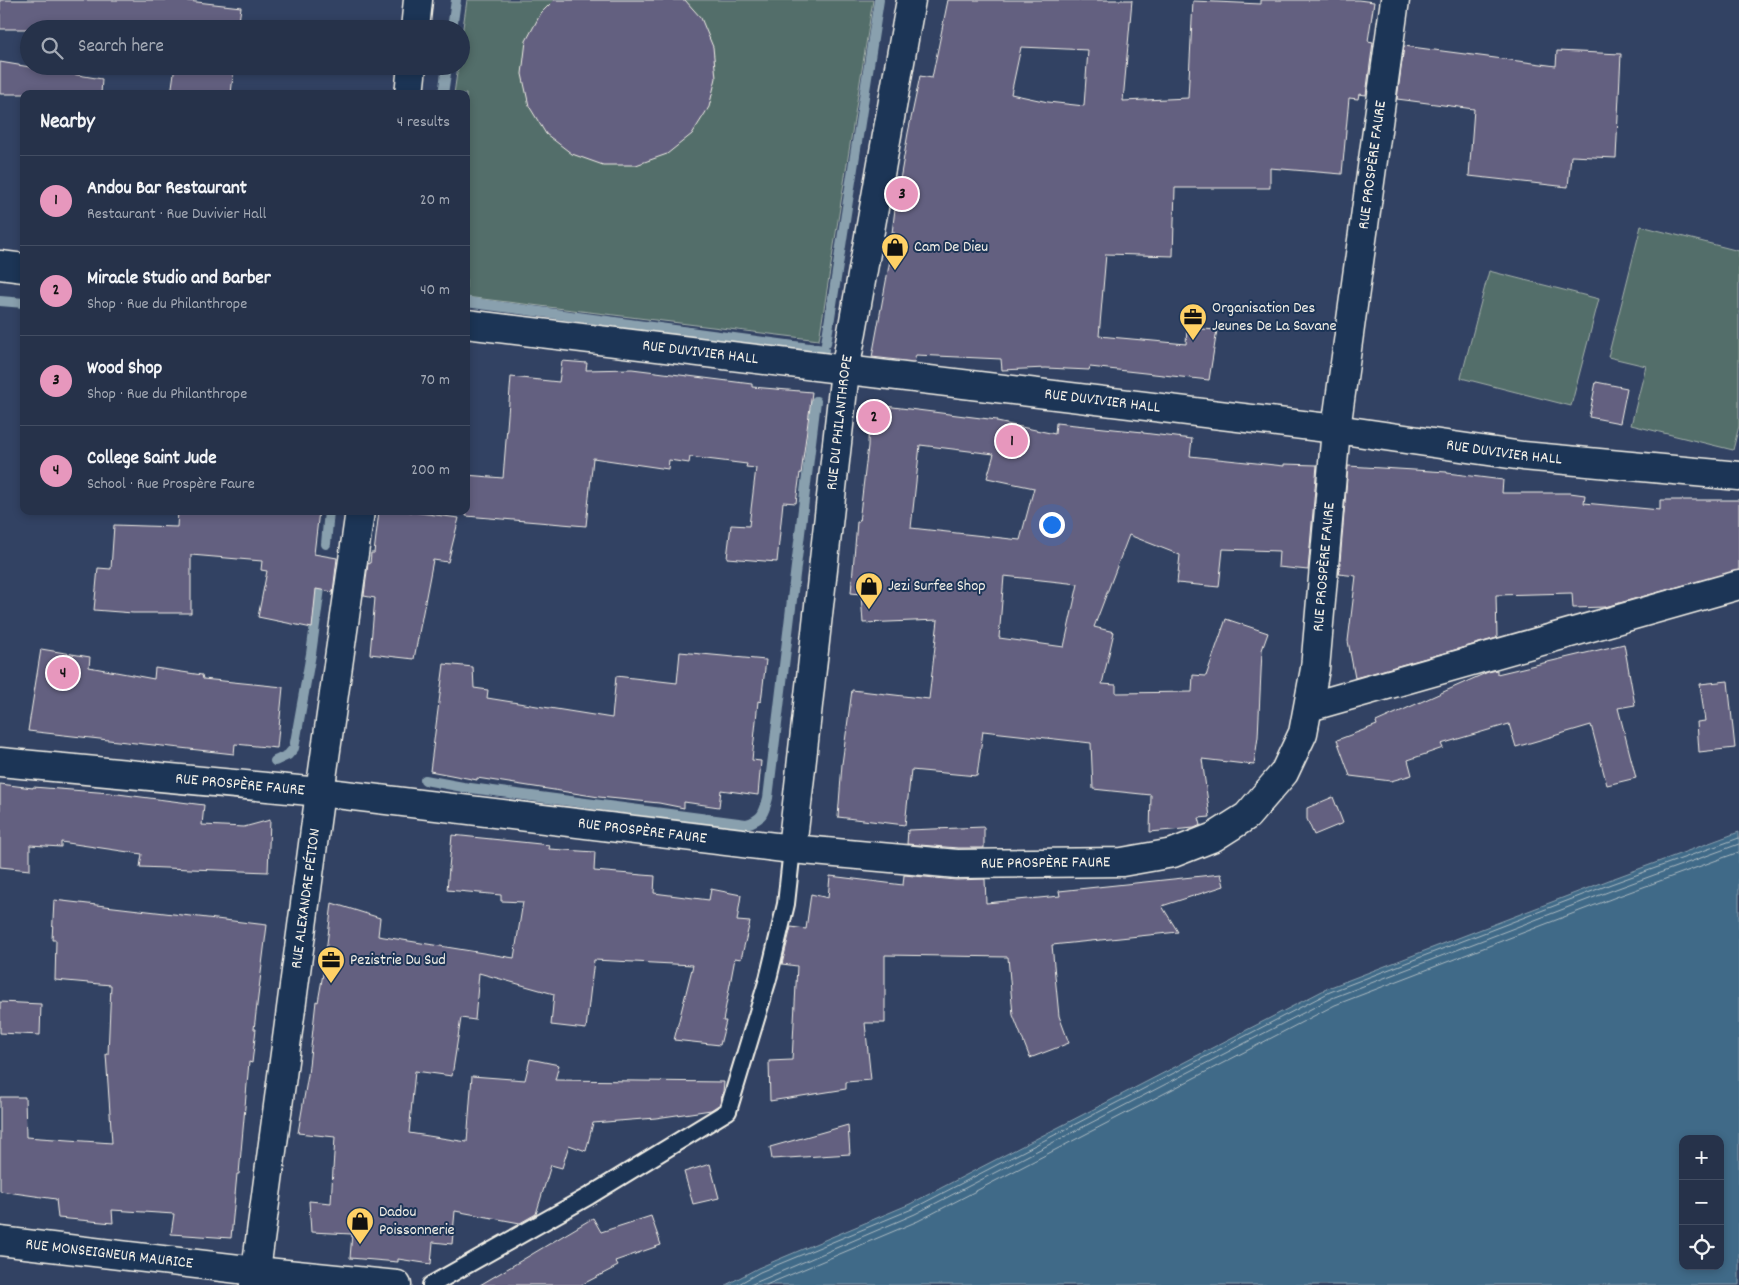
<!DOCTYPE html>
<html lang="en">
<head>
<meta charset="utf-8">
<style>
	body { margin:0; font-family:Dekko,sans-serif; background:#323e54; color:#f1f3f6 }
	.controls { position:absolute; right:15px; bottom:15px; display:grid; overflow:hidden; border-radius:10px; box-shadow:0 2px 8px #0003 }
	.controls button { width:45px; height:45px; display:grid; place-items:center; padding:0; border:0; border-bottom:1px solid #424d62; background:#26324a; color:#f1f3f6; font:25px sans-serif }
	.you { position:absolute; left:1051px; top:524px; width:18px; height:18px; margin:-12px; border:4px solid #fff; border-radius:50%; background:#1a73e8; box-shadow:0 0 0 8px #1a73e833 }
	.badge { display:grid; place-items:center; width:32px; height:32px; border-radius:50%; background:#e797bd; color:#111; font-size:16px; font-weight:700 }
	.pin { position:absolute; translate:-50% -50%; border:2px solid #fff; box-shadow:0 1px 5px #0006 }
	.list { margin:0; padding:0; list-style:none }
	h2 { display:flex; justify-content:space-between; align-items:center; height:65px; margin:0; padding:0 20px; font-size:21px }
	h2 small { font-size:16px; font-weight:400; color:#a4aab5 }
	.list li { display:grid; grid-template-columns:32px 1fr auto; gap:15px; align-items:center; box-sizing:border-box; height:90px; padding:0 20px; border-top:1px solid #424d62 }
	.list b { display:block; font-size:19px; white-space:nowrap }
	.list p { margin:0; font-size:16px; white-space:nowrap; color:#a4aab5 }
	.list em { font-size:16px; font-style:normal; color:#a4aab5 }
	.icon { flex:none; width:28px; height:28px; fill:none; stroke:currentColor; stroke-width:2; stroke-linecap:round; stroke-linejoin:round }
	.map { position:relative; flex:none; width:1739px; height:1285px; overflow:hidden }
	.search { position:absolute; background:#26324a; box-shadow:0 2px 8px #0003; left:20px; top:20px; width:450px; height:55px; display:flex; align-items:center; gap:12px; box-sizing:border-box; padding:0 18px; border-radius:28px; color:#a4aab5; font-size:19px }
	.panel { position:absolute; background:#26324a; box-shadow:0 2px 8px #0003; left:20px; top:90px; width:450px; height:425px; border-radius:10px }
	.map>svg:first-child { display:block }
	.green { fill:#536e6b; stroke:#a4b0aa }
	.water { fill:#416a88; stroke:#89a0ae; fill-rule:evenodd }
	.lines { fill:none; stroke-linecap:round; stroke-linejoin:round }
	.shore { stroke:#acbbc2; stroke-width:1 }
	.stream { stroke:#89a0ae; stroke-width:10 }
	.building { fill:#636080; stroke:#f4f1e8; fill-rule:evenodd }
	.service-casing { stroke:#f4f1e8; stroke-width:20 }
	.minor-casing { stroke:#f4f1e8; stroke-width:31 }
	.tertiary-casing { stroke:#f4f1e8; stroke-width:31 }
	.service { stroke:#1d3557; stroke-width:16 }
	.minor { stroke:#1d3557; stroke-width:28 }
	.tertiary { stroke:#1d3557; stroke-width:28 }
	.labels { text-anchor:middle; dominant-baseline:central; stroke-width:4; stroke-linejoin:round; paint-order:stroke }
	.street-label { font-size:16px; fill:#f4f1e8; stroke:#1d3557 }
	.poi-label { font-size:16px; fill:#f4f1e8; stroke:#1d3557; text-anchor:start }
</style>
</head>
<body>
<div class="map">
<svg width="1739" height="1285" viewBox="0 0 1739 1285">
	<rect width="100%" height="100%" fill="#324263"/>
	<filter id="ink" filterUnits="userSpaceOnUse"><feTurbulence type="fractalNoise" baseFrequency=".02" numOctaves="2"/><feDisplacementMap in="SourceGraphic" scale="10" xChannelSelector="R" yChannelSelector="G"/><feConvolveMatrix kernelMatrix="1 2 1 2 8 2 1 2 1" color-interpolation-filters="sRGB"/></filter>
	<g filter="url(#ink)">
		<path class="green" d="M 467,0 L 873,0 L 819,340 L 466,297 L 466,94 L 454,94 L 458,66 L 461,66 L 461,41 Z
			M 1641,226 L 1739,251 L 1739,426 L 1733,450 L 1631,425 L 1646,366 L 1608,357 Z
			M 1489,271 L 1599,299 L 1571,406 L 1461,378 Z"/>
		<path class="water" d="M 1739,832 L 1739,1285 L 726,1285 L 758,1268 L 910,1204 L 1328,988 L 1609,880 ZM 1683,1139 L 1720,1139 L 1720,1266 L 1683,1266 Z"/>
		<g class="lines">
			<path class="shore" d="M 737,1285 L 760,1272 L 912,1209 L 1330,992 L 1611,884 L 1739,838
				M 750,1285 L 915,1214 L 1332,998 L 1613,890 L 1739,844
				M 766,1285 L 918,1221 L 1335,1005 L 1616,897 L 1739,852"/>
			<path class="stream" d="M 452,29 L 456,0
				M 443,94 L 447,66
				M 0,301 L 24,303
				M 466,302 L 824,350
				M 826,343 L 879,0
				M 326,544 L 329,511
				M 275,761 L 288,755 L 294,748 L 311,654 L 320,588
				M 425,780 L 463,787 L 746,824 C 762,820 764,813 768,798 L 816,401"/>
		</g>
		<path class="building" d="M 0,0 L 179,0 L 241,7 L 238,29 L 0,29 Z
			M 554,0 L 685,0 L 701,18 L 713,47 L 716,78 L 709,107 L 692,134 L 667,154 L 636,165 L 603,165 L 572,154 L 546,134 L 529,106 L 522,74 L 526,41 L 541,13 Z
			M 948,0 L 1132,0 L 1123,101 L 1188,98 L 1193,1 L 1261,4 L 1261,0 L 1358,0 L 1374,2 L 1368,41 L 1373,42 L 1366,95 L 1359,94 L 1358,99 L 1349,98 L 1342,174 L 1270,168 L 1270,188 L 1175,188 L 1173,256 L 1106,254 L 1099,336 L 1186,344 L 1187,328 L 1217,330 L 1209,380 L 1090,367 L 1089,370 L 1046,368 L 1002,370 L 1001,359 L 916,355 L 914,362 L 872,357 L 895,233 L 892,233 L 895,209 L 908,133 L 920,76 L 932,78 ZM 1021,47 L 1088,50 L 1084,106 L 1048,102 L 1011,94 Z
			M 1404,46 L 1556,66 L 1557,51 L 1621,54 L 1616,158 L 1571,156 L 1568,187 L 1469,176 L 1474,109 L 1397,99 Z
			M 0,62 L 102,79 L 101,94 L 0,94 Z
			M 175,66 L 234,66 L 231,94 L 171,94 Z
			M 562,361 L 587,363 L 586,370 L 632,369 L 752,384 L 752,387 L 812,392 L 801,474 L 800,473 L 796,503 L 783,502 L 777,562 L 727,558 L 731,525 L 749,526 L 756,468 L 746,467 L 747,464 L 690,457 L 689,463 L 669,460 L 668,469 L 593,458 L 586,526 L 466,516 L 466,475 L 503,478 L 511,377 L 559,382 Z
			M 1596,382 L 1627,388 L 1620,423 L 1589,417 Z
			M 869,404 L 997,420 L 997,422 L 1055,434 L 1056,423 L 1143,432 L 1143,433 L 1192,439 L 1190,456 L 1284,466 L 1284,464 L 1317,465 L 1308,570 L 1278,567 L 1279,551 L 1223,549 L 1219,587 L 1177,583 L 1180,555 L 1129,535 L 1094,627 L 1114,632 L 1102,684 L 1116,685 L 1116,693 L 1192,692 L 1193,675 L 1206,676 L 1226,619 L 1268,633 L 1262,650 L 1258,737 L 1254,765 L 1202,759 L 1210,817 L 1199,818 L 1201,825 L 1194,828 L 1150,832 L 1151,795 L 1093,789 L 1091,743 L 983,731 L 977,776 L 911,770 L 905,825 L 838,817 L 842,764 L 852,690 L 929,699 L 938,620 L 863,623 L 861,594 L 851,593 L 857,522 L 859,522 L 868,446 ZM 920,445 L 994,454 L 987,478 L 1034,488 L 1020,540 L 911,528 ZM 1004,576 L 1078,584 L 1064,647 L 999,638 Z
			M 1348,466 L 1447,472 L 1447,473 L 1503,480 L 1502,493 L 1570,493 L 1585,495 L 1584,503 L 1660,510 L 1660,500 L 1739,500 L 1739,570 L 1605,607 L 1573,608 L 1572,593 L 1496,595 L 1497,638 L 1355,678 L 1348,641 L 1356,576 L 1339,574 Z
			M 178,511 L 319,511 L 314,554 L 337,558 L 333,592 L 316,589 L 312,628 L 258,617 L 267,571 L 261,570 L 262,561 L 191,555 L 191,613 L 133,613 L 94,610 L 98,568 L 111,569 L 114,525 L 177,527 Z
			M 379,511 L 404,511 L 459,518 L 448,562 L 433,560 L 414,659 L 370,654 L 375,598 L 364,596 L 368,563 L 370,564 L 371,553 L 374,553 Z
			M 1624,644 L 1635,705 L 1618,708 L 1636,778 L 1607,785 L 1591,725 L 1516,747 L 1509,724 L 1441,744 L 1443,748 L 1408,760 L 1412,775 L 1391,781 L 1350,776 L 1337,740 L 1377,725 L 1376,722 L 1488,672 L 1497,670 L 1497,674 Z
			M 41,649 L 90,657 L 89,667 L 154,679 L 155,668 L 202,675 L 203,679 L 283,687 L 277,748 L 235,744 L 234,754 L 28,731 Z
			M 680,652 L 766,660 L 761,702 L 758,701 L 752,760 L 761,761 L 758,795 L 721,790 L 719,807 L 684,802 L 684,808 L 659,803 L 599,797 L 477,778 L 477,780 L 430,771 L 444,664 L 473,667 L 474,688 L 488,690 L 487,698 L 612,718 L 616,676 L 677,683 Z
			M 1728,681 L 1735,748 L 1699,752 L 1697,722 L 1705,721 L 1700,684 Z
			M 0,784 L 33,788 L 33,787 L 110,793 L 204,805 L 202,825 L 244,827 L 270,820 L 268,872 L 140,867 L 142,854 L 61,842 L 61,847 L 30,845 L 30,870 L 0,867 Z
			M 1333,797 L 1343,823 L 1314,835 L 1307,819 L 1307,808 Z
			M 984,827 L 984,848 L 958,848 L 907,844 L 908,830 Z
			M 452,835 L 550,845 L 549,849 L 595,852 L 594,871 L 655,876 L 654,893 L 709,900 L 711,889 L 741,895 L 737,921 L 750,922 L 741,959 L 735,958 L 723,1021 L 726,1021 L 720,1045 L 674,1040 L 693,965 L 594,960 L 586,1029 L 551,1025 L 554,994 L 479,973 L 475,1020 L 461,1018 L 452,1076 L 415,1071 L 409,1133 L 467,1142 L 472,1076 L 525,1080 L 530,1059 L 559,1065 L 555,1080 L 724,1082 L 723,1092 L 720,1104 L 711,1110 L 656,1118 L 593,1123 L 586,1151 L 569,1145 L 562,1168 L 551,1165 L 536,1214 L 520,1223 L 455,1211 L 452,1244 L 433,1242 L 431,1264 L 398,1259 L 398,1262 L 350,1258 L 352,1234 L 311,1232 L 309,1201 L 331,1203 L 335,1137 L 298,1133 L 308,1075 L 316,1001 L 318,1002 L 324,968 L 332,903 L 380,918 L 378,936 L 514,958 L 523,902 L 501,901 L 501,895 L 447,890 Z
			M 1221,874 L 1224,886 L 1162,906 L 1178,932 L 1052,945 L 1059,1016 L 1069,1043 L 1030,1058 L 1013,1015 L 1008,957 L 885,955 L 885,1023 L 865,1023 L 871,1080 L 846,1082 L 846,1089 L 770,1101 L 769,1061 L 792,1060 L 797,966 L 782,964 L 791,927 L 806,929 L 811,894 L 828,898 L 830,876 L 903,885 L 904,875 L 956,880 L 985,879 L 986,903 L 1060,896 L 1059,891 Z
			M 54,900 L 267,925 L 254,1029 L 256,1029 L 252,1063 L 249,1062 L 239,1174 L 237,1174 L 231,1238 L 171,1234 L 174,1214 L 112,1210 L 113,1223 L 58,1218 L 56,1199 L 0,1191 L 0,1097 L 25,1097 L 26,1137 L 112,1143 L 106,1054 L 108,1054 L 111,985 L 55,980 L 56,940 L 52,940 Z
			M 0,1002 L 41,1004 L 40,1035 L 0,1033 Z
			M 848,1125 L 850,1154 L 772,1159 L 770,1147 Z
			M 710,1164 L 719,1198 L 693,1204 L 684,1172 Z
			M 651,1216 L 661,1245 L 615,1261 L 618,1266 L 581,1285 L 480,1285 L 593,1218 L 601,1232 Z"/>
		<g class="lines">
			<g class="service-casing">
				<path id="service" d="M 431,1285 L 589,1196 L 728,1111 L 768,979 L 786,904 L 792,849"/>
			</g>
			<g class="minor-casing">
				<g id="minor">
					<path d="M 415,29 L 418,0"/>
					<path d="M 409,94 L 412,66"/>
					<path d="M 1309,707 L 1739,585"/>
					<path id="s1" d="M 0,762 L 320,792 L 792,849 L 957,864 L 1122,862 L 1173,853 L 1214,837 L 1247,816 L 1284,773 L 1303,733 L 1315,669 L 1336,429 L 1395,0"/>
					<path id="s2" d="M 792,849 L 845,371 L 911,0"/>
					<path id="s3" d="M 0,1241 L 256,1271 L 397,1285"/>
					<path id="s4" d="M 254,1285 L 320,792 L 360,511"/>
				</g>
			</g>
			<g class="tertiary-casing">
				<g id="tertiary">
					<path d="M 0,265 L 24,268"/>
					<path id="s5" d="M 466,324 L 1336,429 L 1523,456 L 1739,476"/>
				</g>
			</g>
			<use href="#service" class="service"/>
			<use href="#minor" class="minor"/>
			<use href="#tertiary" class="tertiary"/>
		</g>
	</g>
	<defs>
		<g id="shop-pin" transform="scale(1.4375)"><path d="M0 17L-7.5 6A9.5 9.5 0 1 1 7.5 6Z" fill="#ffd166" stroke="#1d3557"/><path d="M-5-2.5h2.3a2.7 3.5 0 0 1 5.4 0H5L5.5 6h-11ZM-1.5-2.5h3a1.5 2.3 0 0 0-3 0Z" fill="#111"/></g>
		<g id="office-pin" transform="scale(1.4375)"><path d="M0 17L-7.5 6A9.5 9.5 0 1 1 7.5 6Z" fill="#ffd166" stroke="#1d3557"/><path d="M-6-3h4V-5.5h4V-3h4V5H-6ZM-1-4.5V-3h2v-1.5ZM-6 0V1H6V0Z" fill="#111"/></g>
	</defs>
	<g fill-rule="evenodd">
		<use href="#shop-pin" x="895" y="247"/>
		<use href="#office-pin" x="1193" y="317"/>
		<use href="#shop-pin" x="869" y="586"/>
		<use href="#office-pin" x="331" y="960"/>
		<use href="#shop-pin" x="360" y="1221"/>
	</g>
	<g class="labels">
		<g class="street-label">
			<text stroke="none"><textPath href="#s1" startOffset="1936">RUE PROSPÈRE FAURE</textPath></text>
			<text stroke="none"><textPath href="#s5" startOffset="236">RUE DUVIVIER HALL</textPath></text>
			<text stroke="none"><textPath href="#s5" startOffset="641">RUE DUVIVIER HALL</textPath></text>
			<text stroke="none"><textPath href="#s2" startOffset="429">RUE DU PHILANTHROPE</textPath></text>
			<text stroke="none"><textPath href="#s5" startOffset="1046">RUE DUVIVIER HALL</textPath></text>
			<text stroke="none"><textPath href="#s1" startOffset="1531">RUE PROSPÈRE FAURE</textPath></text>
			<text stroke="none"><textPath href="#s1" startOffset="241">RUE PROSPÈRE FAURE</textPath></text>
			<text stroke="none"><textPath href="#s1" startOffset="646">RUE PROSPÈRE FAURE</textPath></text>
			<text stroke="none"><textPath href="#s1" startOffset="1051">RUE PROSPÈRE FAURE</textPath></text>
			<text stroke="none"><textPath href="#s4" startOffset="390">RUE ALEXANDRE PÉTION</textPath></text>
			<text stroke="none"><textPath href="#s3" startOffset="110">RUE MONSEIGNEUR MAURICE</textPath></text>
		</g>
		<g class="poi-label">
			<text x="914" y="247">Cam De Dieu</text>
			<text x="1212" y="308">Organisation Des<tspan x="1212" dy="18">Jeunes De La Savane</tspan></text>
			<text x="888" y="586">Jezi Surfee Shop</text>
			<text x="350" y="960">Pezistrie Du Sud</text>
			<text x="379" y="1212">Dadou<tspan x="379" dy="18">Poissonnerie</tspan></text>
		</g>
	</g>
</svg>
<div class="controls">
<button>+</button>
<button>−</button>
<button><svg class="icon" aria-label="locate" viewBox="0 0 24 24"><circle cx="12" cy="12" r="6"/><path d="M12 2v4M12 18v4M2 12h4M18 12h4"/></svg></button>
</div>
<div class="you"></div>
<div class="pin badge" style="left:1012px;top:441px">1</div>
<div class="pin badge" style="left:874px;top:417px">2</div>
<div class="pin badge" style="left:902px;top:194px">3</div>
<div class="pin badge" style="left:63px;top:673px">4</div>
<div class="search"><svg class="icon" aria-label="search" viewBox="0 0 24 24"><circle cx="10" cy="10" r="6"/><path d="M15 15l6 6"/></svg>Search here</div>
<section class="panel">
<h2>Nearby<small>4 results</small></h2>
<ul class="list">
<li><span class="badge">1</span><div><b>Andou Bar Restaurant</b><p>Restaurant · Rue Duvivier Hall</p></div><em>20 m</em></li>
<li><span class="badge">2</span><div><b>Miracle Studio and Barber</b><p>Shop · Rue du Philanthrope</p></div><em>40 m</em></li>
<li><span class="badge">3</span><div><b>Wood Shop</b><p>Shop · Rue du Philanthrope</p></div><em>70 m</em></li>
<li><span class="badge">4</span><div><b>College Saint Jude</b><p>School · Rue Prospère Faure</p></div><em>200 m</em></li>
</ul>
</section>
</div>
</body>
</html>
